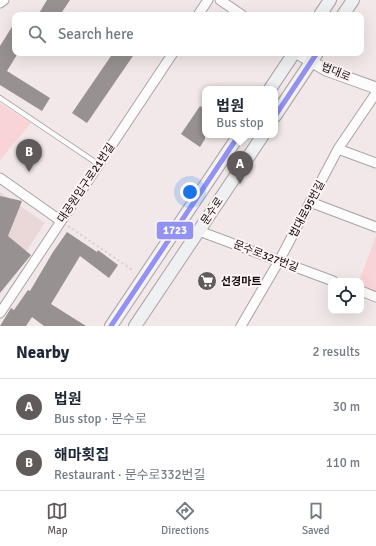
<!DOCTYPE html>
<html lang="en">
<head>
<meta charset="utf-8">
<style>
	body { margin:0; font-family:Signika,"Noto Sans KR",sans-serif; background:#f6f6f7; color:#1f2937 }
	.controls { position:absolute; right:12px; bottom:12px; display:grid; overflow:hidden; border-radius:8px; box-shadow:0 4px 16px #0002 }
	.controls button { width:36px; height:36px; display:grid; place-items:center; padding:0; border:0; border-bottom:1px solid #e0e1e3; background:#fff; color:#1f2937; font:20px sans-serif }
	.you { position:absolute; left:190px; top:192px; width:14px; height:14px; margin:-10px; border:3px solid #fff; border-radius:50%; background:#1a73e8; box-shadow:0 0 0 6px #1a73e833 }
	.badge { display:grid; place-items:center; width:26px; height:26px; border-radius:50%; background:#605a5a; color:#fff; font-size:13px; font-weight:700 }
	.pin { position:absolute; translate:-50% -33px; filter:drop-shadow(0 1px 2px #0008) }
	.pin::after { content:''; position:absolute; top:21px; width:14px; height:12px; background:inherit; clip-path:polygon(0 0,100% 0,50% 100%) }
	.popup { position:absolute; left:202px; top:86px; width:76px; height:52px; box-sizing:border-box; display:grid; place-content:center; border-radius:8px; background:#fff; filter:drop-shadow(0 1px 3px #0005); font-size:13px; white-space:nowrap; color:#747a83 }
	.popup b { font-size:15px; color:#1f2937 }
	.popup::after { content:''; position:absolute; left:50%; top:100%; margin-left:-8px; border:8px solid transparent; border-top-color:#fff }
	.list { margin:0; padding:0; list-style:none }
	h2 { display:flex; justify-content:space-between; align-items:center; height:52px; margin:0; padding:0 16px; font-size:17px }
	h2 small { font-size:13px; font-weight:400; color:#747a83 }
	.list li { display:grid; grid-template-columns:26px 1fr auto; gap:12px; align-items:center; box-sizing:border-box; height:56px; padding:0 16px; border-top:1px solid #e0e1e3 }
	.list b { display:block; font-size:15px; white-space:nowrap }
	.list p { margin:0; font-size:13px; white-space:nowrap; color:#747a83 }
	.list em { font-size:13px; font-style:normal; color:#747a83 }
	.icon { flex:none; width:22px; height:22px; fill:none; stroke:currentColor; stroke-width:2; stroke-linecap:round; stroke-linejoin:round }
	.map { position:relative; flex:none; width:376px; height:326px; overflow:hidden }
	.search { position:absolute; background:#fff; box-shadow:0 4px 16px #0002; left:12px; right:12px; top:12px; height:44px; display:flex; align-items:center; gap:10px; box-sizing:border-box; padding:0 14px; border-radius:8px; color:#747a83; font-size:15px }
	.sheet { height:164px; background:#fff }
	nav { display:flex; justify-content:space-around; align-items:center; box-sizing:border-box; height:56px; border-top:1px solid #e0e1e3; background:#fff; font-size:11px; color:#747a83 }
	nav a { display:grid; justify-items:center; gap:2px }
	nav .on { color:#605a5a }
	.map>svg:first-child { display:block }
	.built { fill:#ead8d9 }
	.green { fill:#f8d4d7 }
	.building { fill:#979191 }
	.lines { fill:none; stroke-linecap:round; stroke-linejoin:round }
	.service-casing { stroke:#aaa3a4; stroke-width:6 }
	.minor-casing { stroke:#aaa3a4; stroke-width:11 }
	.tertiary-casing { stroke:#aaa3a4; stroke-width:13 }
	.secondary-casing { stroke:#aaa3a4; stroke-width:14 }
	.path { stroke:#d4d1d1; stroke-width:2; stroke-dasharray:2 3; stroke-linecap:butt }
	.service { stroke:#fdfcfc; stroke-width:4.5 }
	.minor { stroke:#fdfcfc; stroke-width:9 }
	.tertiary { stroke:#fdfcfc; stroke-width:11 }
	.secondary { stroke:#eef0f2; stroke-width:12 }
	.bus-1-casing { stroke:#fef4f5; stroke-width:8 }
	.bus-1 { stroke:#9292f3; stroke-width:5 }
	.labels { text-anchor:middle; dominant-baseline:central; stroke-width:4; stroke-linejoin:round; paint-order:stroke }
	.street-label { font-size:11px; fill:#120d0d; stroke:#fef4f5 }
	.poi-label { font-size:11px; font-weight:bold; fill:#120d0d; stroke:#fef4f5; text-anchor:start }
	.line-badge { stroke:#fef4f5; stroke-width:1.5 }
	.badge-label { font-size:11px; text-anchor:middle; font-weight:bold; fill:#fff }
</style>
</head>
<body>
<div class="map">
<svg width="376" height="326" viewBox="0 0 376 326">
	<rect width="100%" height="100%" fill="#f2e8ea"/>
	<path class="built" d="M 0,192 L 45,223 L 0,291 Z"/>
	<path class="green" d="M 0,103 L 31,123 L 0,160 Z
		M 376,236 L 376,294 L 361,288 L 361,281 L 359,281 Z"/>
	<path class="building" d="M 47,0 L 70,0 L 60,15 L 38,15 Z
		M 15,22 L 15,53 L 18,53 L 7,71 L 50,98 L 42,111 L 0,85 L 0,46 Z
		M 113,53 L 135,53 L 87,123 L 72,113 Z
		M 200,106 L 205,109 L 205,139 L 200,147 L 181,134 Z
		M 0,196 L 22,201 L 8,236 L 31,255 L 0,293 Z
		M 67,232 L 97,252 L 98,250 L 118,265 L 109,278 L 80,256 L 51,304 L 86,326 L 44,326 L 32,317 L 26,326 L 0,326 L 11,308 L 14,310 L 28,290 L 30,291 L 53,252 Z"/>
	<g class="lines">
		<g class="service-casing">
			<path id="service" d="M 0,98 L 98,164"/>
		</g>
		<g class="minor-casing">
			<path id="minor" d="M 220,0 L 242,15
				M 0,3 L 4,0
				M 198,15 L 208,0
				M 338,149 L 376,163
				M 0,178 L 61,221
				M 310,202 L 376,227
				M 199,231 L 333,281
				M 361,291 L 376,297
				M 0,313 L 173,53
				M 241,326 L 279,261 L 338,149 L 376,93"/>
		</g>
		<g class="tertiary-casing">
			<path id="tertiary" d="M 297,53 L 326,70 L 376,88"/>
		</g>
		<g class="secondary-casing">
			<path id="secondary" d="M 320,15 L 330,0
				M 343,15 L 353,0
				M 270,89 L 294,53
				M 275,116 L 317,53
				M 111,326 L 239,135
				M 135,326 L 263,135"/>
		</g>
		<path class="path" d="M 68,226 L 134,271"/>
		<use href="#service" class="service"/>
		<use href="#minor" class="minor"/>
		<use href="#tertiary" class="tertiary"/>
		<use href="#secondary" class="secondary"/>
		<g class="bus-1-casing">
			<path id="bus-1" d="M 275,116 L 317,53
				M 111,326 L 239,135"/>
		</g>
		<use href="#bus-1" class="bus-1"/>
	</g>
	<defs>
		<g id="supermarket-disc" transform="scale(1)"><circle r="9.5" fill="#605a5a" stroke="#fef4f5"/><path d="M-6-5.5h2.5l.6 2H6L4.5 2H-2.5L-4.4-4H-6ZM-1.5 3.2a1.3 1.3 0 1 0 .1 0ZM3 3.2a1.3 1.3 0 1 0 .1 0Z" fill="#fff"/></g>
	</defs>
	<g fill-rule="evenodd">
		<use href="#supermarket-disc" x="207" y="281"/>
	</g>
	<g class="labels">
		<g class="street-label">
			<text transform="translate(336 72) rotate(22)">법대로</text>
			<text transform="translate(86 183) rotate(-56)">대공원입구로21번길</text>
			<text transform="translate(307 209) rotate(-62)">법대로95번길</text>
			<text transform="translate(212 211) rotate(-56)">문수로</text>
			<text transform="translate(266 256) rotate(21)">문수로327번길</text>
		</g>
		<g class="poi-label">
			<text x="221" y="281">선경마트</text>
		</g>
	</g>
	<rect class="line-badge" x="156" y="221" width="38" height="19" rx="4" fill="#9292f3"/>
	<g class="badge-label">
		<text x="175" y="234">1723</text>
	</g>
</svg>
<div class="controls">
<button><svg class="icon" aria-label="locate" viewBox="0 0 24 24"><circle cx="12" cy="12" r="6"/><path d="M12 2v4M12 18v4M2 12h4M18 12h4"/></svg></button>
</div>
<div class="you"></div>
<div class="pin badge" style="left:240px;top:184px">A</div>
<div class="popup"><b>법원</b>Bus stop</div>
<div class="pin badge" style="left:29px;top:172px">B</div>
<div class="search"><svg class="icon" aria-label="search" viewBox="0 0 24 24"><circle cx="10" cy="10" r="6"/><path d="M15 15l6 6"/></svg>Search here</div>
</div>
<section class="sheet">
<h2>Nearby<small>2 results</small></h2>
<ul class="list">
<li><span class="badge">A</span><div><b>법원</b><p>Bus stop · 문수로</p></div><em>30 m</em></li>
<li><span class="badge">B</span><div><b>해마횟집</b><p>Restaurant · 문수로332번길</p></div><em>110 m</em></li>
</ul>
</section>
<nav>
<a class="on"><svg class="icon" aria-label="map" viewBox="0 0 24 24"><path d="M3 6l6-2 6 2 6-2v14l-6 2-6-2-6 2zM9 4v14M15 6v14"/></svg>Map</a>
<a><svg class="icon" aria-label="directions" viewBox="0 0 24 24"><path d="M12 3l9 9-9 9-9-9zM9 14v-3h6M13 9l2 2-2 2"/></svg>Directions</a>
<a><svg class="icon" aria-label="saved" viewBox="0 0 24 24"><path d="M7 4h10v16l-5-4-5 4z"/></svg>Saved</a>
</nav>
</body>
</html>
